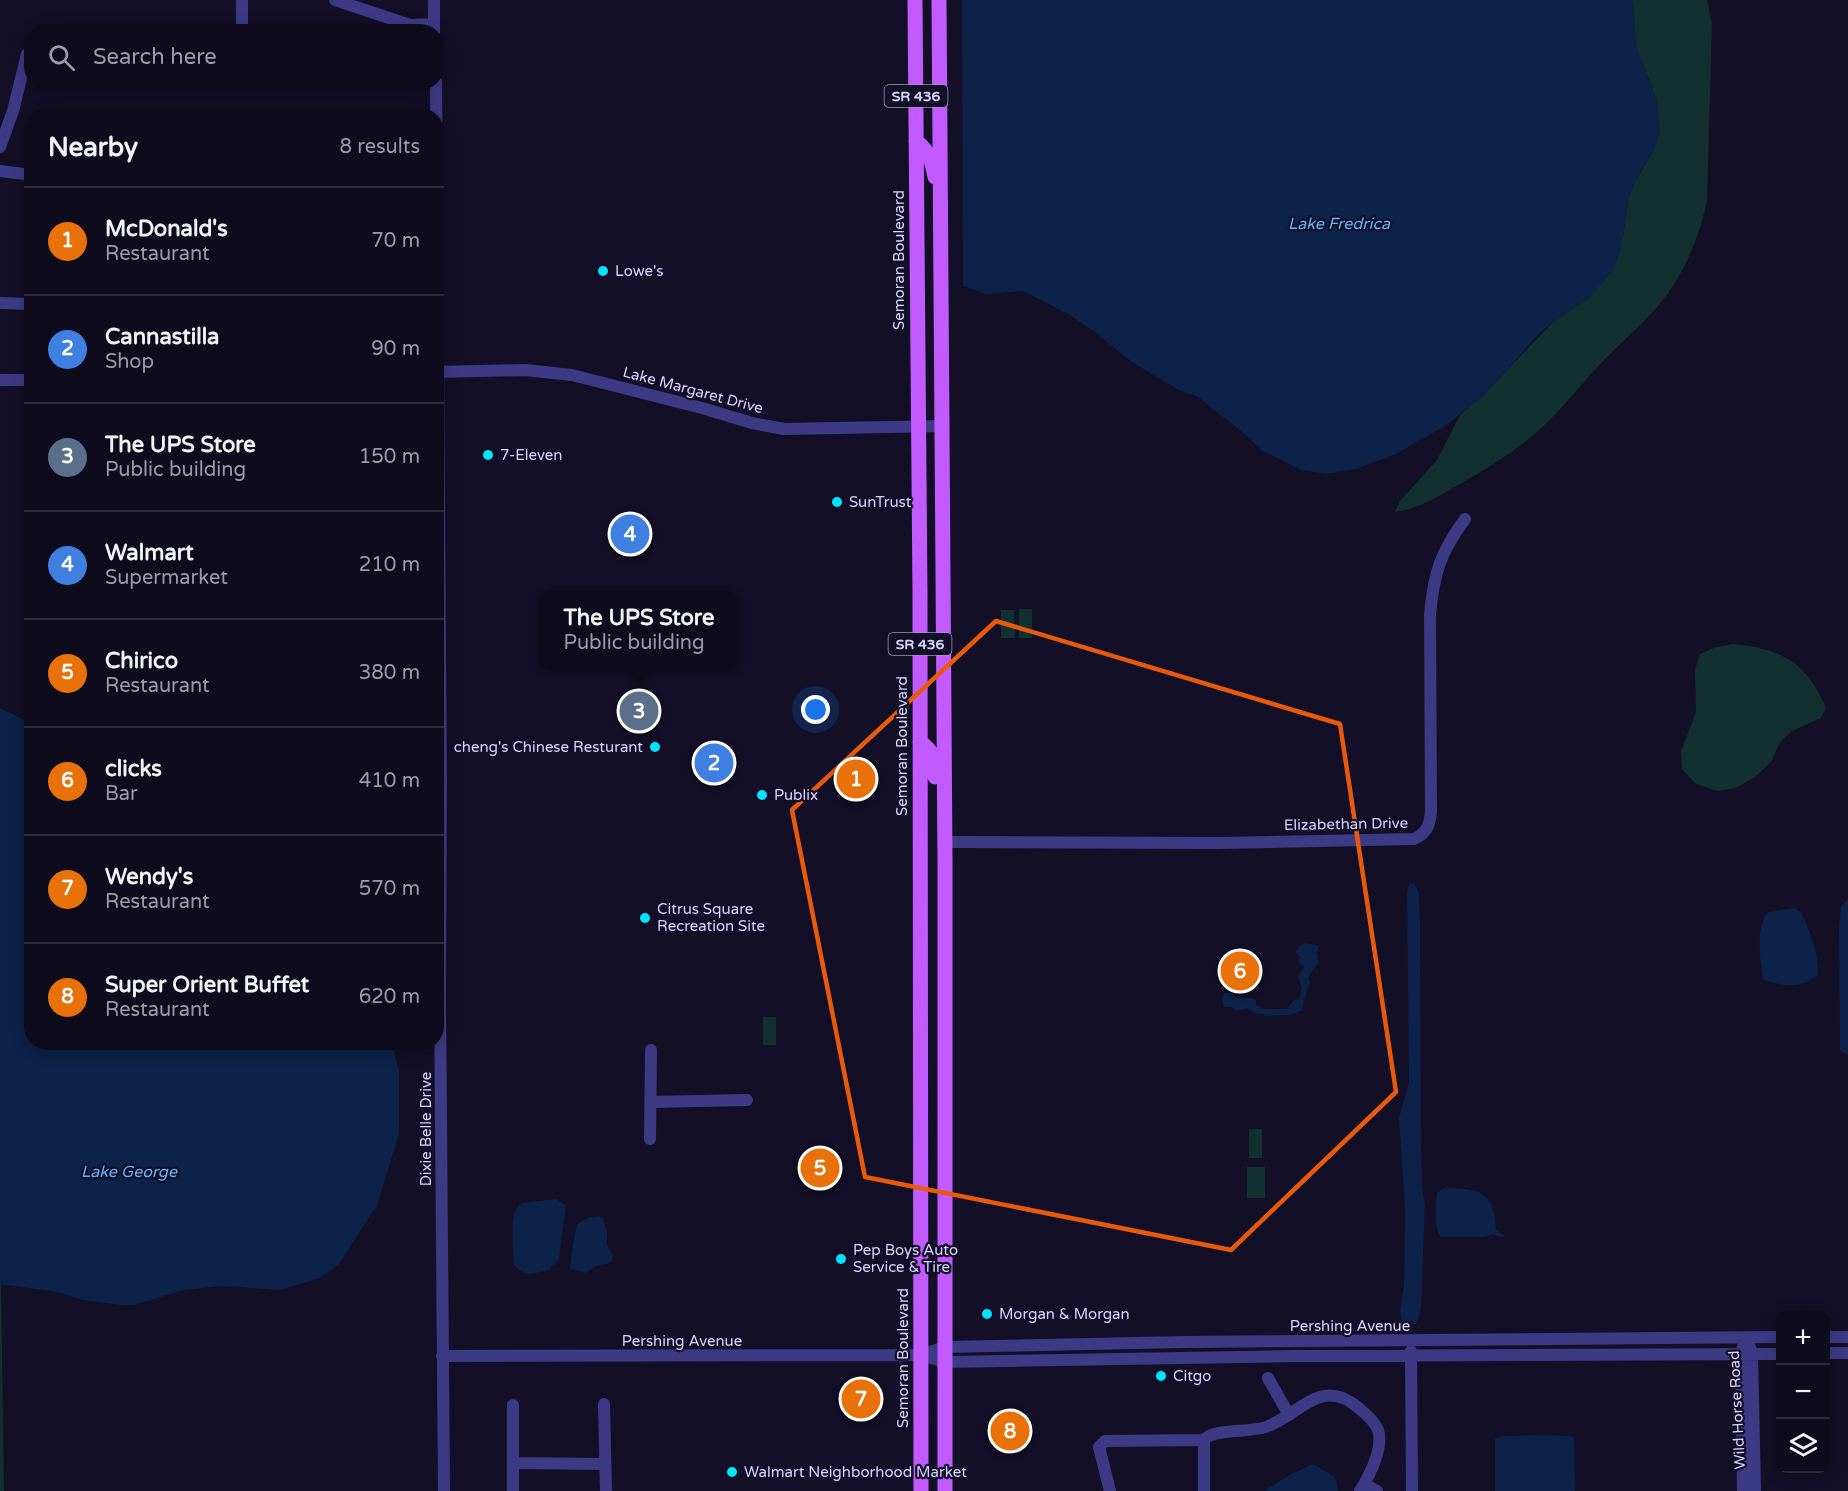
<!DOCTYPE html>
<html lang="en">
<head>
<meta charset="utf-8">
<style>
	body { margin:0; font-family:"Varela Round",sans-serif; background:#171425; color:#f1f3f6 }
	.controls { position:absolute; right:18px; bottom:18px; display:grid; overflow:hidden; border-radius:12px; box-shadow:0 3px 15px #0003 }
	.controls button { width:54px; height:54px; display:grid; place-items:center; padding:0; border:0; border-bottom:2px solid #2e2b3b; background:#0e0b1c; color:#f1f3f6; font:30px sans-serif }
	.you { position:absolute; left:816px; top:710px; width:21px; height:21px; margin:-15px; border:4px solid #fff; border-radius:50%; background:#1a73e8; box-shadow:0 0 0 9px #1a73e833 }
	.badge { display:grid; place-items:center; width:39px; height:39px; border-radius:50%; background:#00e5ff; color:#fff; font-size:20px; font-weight:700 }
	.pin { position:absolute; translate:-50% -50%; border:3px solid #fff; box-shadow:0 2px 6px #0006 }
	.popup { position:absolute; left:540px; top:591px; width:198px; height:78px; box-sizing:border-box; display:grid; place-content:center; border-radius:12px; background:#0e0b1c; filter:drop-shadow(0 2px 4px #0005); font-size:20px; white-space:nowrap; color:#9b9ba3 }
	.popup b { font-size:22px; color:#f1f3f6 }
	.popup::after { content:''; position:absolute; left:50%; top:100%; margin-left:-12px; border:12px solid transparent; border-top-color:#0e0b1c }
	.list { margin:0; padding:0; list-style:none }
	h2 { display:flex; justify-content:space-between; align-items:center; height:78px; margin:0; padding:0 24px; font-size:26px }
	h2 small { font-size:20px; font-weight:400; color:#9b9ba3 }
	.list li { display:grid; grid-template-columns:39px 1fr auto; gap:18px; align-items:center; box-sizing:border-box; height:108px; padding:0 24px; border-top:2px solid #2e2b3b }
	.list b { display:block; font-size:22px; white-space:nowrap }
	.list p { margin:0; font-size:20px; white-space:nowrap; color:#9b9ba3 }
	.list em { font-size:20px; font-style:normal; color:#9b9ba3 }
	.icon { flex:none; width:33px; height:33px; fill:none; stroke:currentColor; stroke-width:2; stroke-linecap:round; stroke-linejoin:round }
	.map { position:relative; flex:none; width:1848px; height:1491px; overflow:hidden }
	.search { position:absolute; background:#0e0b1c; box-shadow:0 3px 15px #0003; left:24px; top:24px; width:420px; height:66px; display:flex; align-items:center; gap:15px; box-sizing:border-box; padding:0 21px; border-radius:24px; color:#9b9ba3; font-size:22px }
	.panel { position:absolute; background:#0e0b1c; box-shadow:0 3px 15px #0003; left:24px; top:108px; width:420px; height:942px; border-radius:24px }
	.map>svg:first-child { display:block }
	.green { fill:#12302f }
	.water { fill:#0c2248 }
	.lines { fill:none; stroke-linecap:round; stroke-linejoin:round }
	.minor { stroke:#3d3a85; stroke-width:12 }
	.major { stroke:#c25bff; stroke-width:15 }
	.marked { fill:none; stroke:#e8590c; stroke-width:4.5; stroke-linejoin:round }
	.poi-dot { fill:#00e5ff; stroke:#130f26; stroke-width:2 }
	.labels { text-anchor:middle; dominant-baseline:central; stroke-width:4.5; stroke-linejoin:round; paint-order:stroke }
	.shield { fill:#130f26; stroke:#9e99be; stroke-width:1.5 }
	.shield-label { font-size:14px; font-weight:bold; fill:#d9d4ff }
	.street-label { font-size:15px; fill:#d9d4ff; stroke:#130f26 }
	.poi-label { font-size:15px; fill:#d9d4ff; stroke:#130f26; text-anchor:start }
	.water-label { font-size:16px; font-style:italic; fill:#62b6ff; stroke:#130f26 }
</style>
</head>
<body>
<div class="map">
<svg width="1848" height="1491" viewBox="0 0 1848 1491">
	<rect width="100%" height="100%" fill="#130f26"/>
	<path class="green" d="M 1633,0 L 1707,0 L 1712,23 L 1707,200 C 1700,234 1687,268 1666,296 C 1650,318 1628,336 1609,355 C 1584,380 1563,409 1537,432 C 1511,454 1483,471 1453,488 C 1434,499 1417,509 1395,512 L 1400,501 L 1437,460 L 1460,415 L 1483,395 L 1554,321 L 1590,297 L 1621,249 L 1629,196 L 1636,180 L 1655,148 L 1657,100 L 1636,47 Z
		M 1019,609 L 1032,609 L 1032,638 L 1019,638 Z
		M 1001,610 L 1014,610 L 1015,638 L 1001,638 Z
		M 1732,644 C 1780,648 1807,662 1826,708 L 1821,718 L 1792,731 L 1780,742 L 1771,762 L 1755,777 L 1736,788 L 1717,791 L 1695,783 L 1682,769 L 1681,751 L 1696,712 L 1695,669 L 1700,654 L 1714,648 Z
		M 763,1017 L 776,1017 L 776,1045 L 763,1045 Z
		M 1249,1129 L 1262,1129 L 1262,1158 L 1249,1158 Z
		M 1247,1167 L 1265,1167 L 1265,1198 L 1247,1198 Z
		M 0,1209 L 4,1491 L 0,1491 Z"/>
	<path class="water" d="M 962,0 L 1633,0 L 1636,47 L 1657,100 L 1660,133 L 1655,148 L 1636,180 L 1629,196 L 1621,249 L 1614,269 L 1590,297 L 1554,321 L 1539,334 L 1483,396 L 1445,426 L 1396,454 L 1356,469 L 1326,474 L 1302,470 L 1263,451 L 1241,431 L 1198,397 L 1179,390 L 1132,362 L 1095,332 L 1068,314 L 1023,291 L 986,294 L 963,286 Z
		M 0,708 L 31,723 L 32,1042 L 392,1043 L 399,1071 L 399,1134 L 377,1205 L 339,1264 L 320,1278 L 280,1290 L 222,1286 L 184,1290 L 134,1305 L 120,1305 L 82,1300 L 57,1292 L 0,1284 Z
		M 1414,883 L 1419,893 L 1420,919 L 1421,1148 L 1422,1186 L 1425,1205 L 1421,1309 L 1416,1324 L 1410,1325 L 1404,1323 L 1401,1319 L 1400,1309 L 1404,1286 L 1405,1209 L 1399,1118 L 1409,1082 L 1407,894 L 1409,884 Z
		M 1848,899 L 1848,1056 L 1840,1050 L 1839,929 L 1841,907 Z
		M 1794,908 L 1801,912 C 1810,933 1819,952 1818,975 C 1801,989 1782,987 1763,979 C 1760,959 1755,928 1768,912 Z
		M 1304,943 L 1317,945 L 1319,949 L 1316,953 L 1318,956 L 1318,964 L 1312,971 L 1308,979 L 1310,982 L 1304,1000 L 1303,1010 L 1289,1015 L 1265,1016 L 1263,1014 L 1257,1014 L 1248,1008 L 1235,1011 L 1232,1007 L 1225,1007 L 1223,1004 L 1222,997 L 1225,993 L 1232,993 L 1237,998 L 1252,998 L 1256,1000 L 1256,1005 L 1264,1009 L 1287,1009 L 1294,1000 L 1299,999 L 1302,988 L 1298,977 L 1304,967 L 1298,961 L 1300,958 L 1296,952 L 1298,947 Z
		M 1444,1188 C 1480,1189 1494,1190 1496,1230 L 1505,1236 L 1500,1237 L 1493,1234 L 1483,1237 L 1441,1237 C 1433,1227 1436,1206 1437,1193 Z
		M 556,1199 L 566,1205 L 559,1259 L 549,1270 L 531,1274 L 524,1273 L 514,1265 C 514,1249 507,1212 522,1203 Z
		M 600,1216 L 603,1218 L 607,1232 L 607,1245 L 613,1256 L 611,1263 L 596,1266 L 586,1273 L 570,1269 L 572,1248 L 577,1224 L 590,1217 Z
		M 1546,1435 L 1571,1436 L 1574,1438 L 1575,1491 L 1495,1491 L 1495,1439 L 1501,1436 Z
		M 1313,1464 L 1335,1477 L 1338,1491 L 1264,1491 L 1291,1474 Z"/>
	<g class="lines">
		<path class="minor" d="M 335,0 L 410,25 L 434,24
			M 434,0 L 434,32
			M 242,32 L 242,0
			M 436,82 L 441,781 L 440,996 L 444,1491
			M 0,147 L 13,111 L 27,54 L 32,49
			M 0,171 L 32,175
			M 0,303 L 32,304
			M 436,372 L 525,370 L 572,375 L 702,408 L 752,423 L 784,429 L 942,426
			M 0,380 L 32,380
			M 944,842 L 1218,843 L 1414,839 C 1427,833 1430,825 1431,811 L 1430,614 C 1434,573 1440,553 1465,519
			M 651,1102 L 747,1100
			M 650,1139 L 651,1050
			M 1826,1337 L 1848,1337
			M 1750,1347 L 1752,1354 L 1755,1491
			M 1411,1351 L 1412,1491
			M 1826,1353 L 1848,1353
			M 921,1355 L 945,1347 L 1184,1342 L 1780,1337
			M 442,1356 L 921,1355 L 945,1362 L 1295,1356 L 1780,1354
			M 1268,1378 L 1289,1415
			M 604,1404 L 606,1491
			M 1204,1440 L 1204,1491
			M 513,1463 L 605,1464
			M 1364,1484 L 1377,1491
			M 513,1491 L 513,1405
			M 1110,1491 L 1099,1447 L 1105,1441 L 1204,1440 C 1212,1428 1250,1433 1266,1427 C 1301,1414 1322,1375 1360,1409 C 1366,1414 1375,1422 1378,1430 C 1384,1448 1369,1476 1360,1491
			M 1743,1491 L 1741,1354 L 1743,1347"/>
		<path class="major" d="M 915,0 L 920,595 L 921,1491
			M 939,0 L 945,861 L 945,1491
			M 916,141 C 929,151 932,161 935,177
			M 920,742 C 935,752 934,760 935,777"/>
	</g>
	<path class="marked" d="M 996,621 L 1340,724 L 1396,1092 L 1231,1250 L 865,1177 L 792,810 Z"/>
	<g class="poi-dot">
		<circle cx="603" cy="271" r="6"/>
		<circle cx="488" cy="455" r="6"/>
		<circle cx="837" cy="502" r="6"/>
		<circle cx="655" cy="747" r="6"/>
		<circle cx="762" cy="795" r="6"/>
		<circle cx="645" cy="918" r="6"/>
		<circle cx="841" cy="1259" r="6"/>
		<circle cx="987" cy="1314" r="6"/>
		<circle cx="1161" cy="1376" r="6"/>
		<circle cx="732" cy="1472" r="6"/>
	</g>
	<g class="labels">
		<g class="shield">
			<rect x="884.5" y="85" width="63" height="22" rx="4.5"/>
			<rect x="888.5" y="633" width="63" height="22" rx="4.5"/>
		</g>
		<g class="shield-label">
			<text x="916" y="96">SR 436</text>
			<text x="920" y="644">SR 436</text>
		</g>
		<g class="street-label">
			<text transform="translate(899 260) rotate(-90)">Semoran Boulevard</text>
			<text transform="translate(693 390) rotate(15)">Lake Margaret Drive</text>
			<text transform="translate(902 746) rotate(-90)">Semoran Boulevard</text>
			<text transform="translate(1346 824) rotate(-1)">Elizabethan Drive</text>
			<text transform="translate(426 1129) rotate(-90)">Dixie Belle Drive</text>
			<text x="1350" y="1326">Pershing Avenue</text>
			<text x="682" y="1341">Pershing Avenue</text>
			<text transform="translate(903 1358) rotate(-90)">Semoran Boulevard</text>
			<text transform="translate(1737 1410) rotate(-93)">Wild Horse Road</text>
		</g>
		<g class="poi-label">
			<text x="615" y="271">Lowe's</text>
			<text x="500" y="455">7-Eleven</text>
			<text x="849" y="502">SunTrust</text>
			<text x="643" y="747" text-anchor="end">cheng's Chinese Resturant</text>
			<text x="774" y="795">Publix</text>
			<text x="657" y="909">Citrus Square<tspan x="657" dy="17">Recreation Site</tspan></text>
			<text x="853" y="1250">Pep Boys Auto<tspan x="853" dy="17">Service &amp; Tire</tspan></text>
			<text x="999" y="1314">Morgan &amp; Morgan</text>
			<text x="1173" y="1376">Citgo</text>
			<text x="744" y="1472">Walmart Neighborhood Market</text>
		</g>
		<g class="water-label">
			<text x="1339" y="224">Lake Fredrica</text>
			<text x="129" y="1172">Lake George</text>
		</g>
	</g>
</svg>
<div class="controls">
<button>+</button>
<button>−</button>
<button><svg class="icon" aria-label="layers" viewBox="0 0 24 24"><path d="M12 4l9 5-9 5-9-5zM3 14l9 5 9-5"/></svg></button>
</div>
<div class="you"></div>
<div class="pin badge" style="left:856px;top:779px;background:#e8710a">1</div>
<div class="pin badge" style="left:714px;top:763px;background:#3f7fe0">2</div>
<div class="pin badge" style="left:639px;top:711px;background:#5c6f8a">3</div>
<div class="popup"><b>The UPS Store</b>Public building</div>
<div class="pin badge" style="left:630px;top:534px;background:#3f7fe0">4</div>
<div class="pin badge" style="left:820px;top:1168px;background:#e8710a">5</div>
<div class="pin badge" style="left:1240px;top:971px;background:#e8710a">6</div>
<div class="pin badge" style="left:861px;top:1399px;background:#e8710a">7</div>
<div class="pin badge" style="left:1010px;top:1431px;background:#e8710a">8</div>
<div class="search"><svg class="icon" aria-label="search" viewBox="0 0 24 24"><circle cx="10" cy="10" r="6"/><path d="M15 15l6 6"/></svg>Search here</div>
<section class="panel">
<h2>Nearby<small>8 results</small></h2>
<ul class="list">
<li><span class="badge" style="background:#e8710a">1</span><div><b>McDonald's</b><p>Restaurant</p></div><em>70 m</em></li>
<li><span class="badge" style="background:#3f7fe0">2</span><div><b>Cannastilla</b><p>Shop</p></div><em>90 m</em></li>
<li><span class="badge" style="background:#5c6f8a">3</span><div><b>The UPS Store</b><p>Public building</p></div><em>150 m</em></li>
<li><span class="badge" style="background:#3f7fe0">4</span><div><b>Walmart</b><p>Supermarket</p></div><em>210 m</em></li>
<li><span class="badge" style="background:#e8710a">5</span><div><b>Chirico</b><p>Restaurant</p></div><em>380 m</em></li>
<li><span class="badge" style="background:#e8710a">6</span><div><b>clicks</b><p>Bar</p></div><em>410 m</em></li>
<li><span class="badge" style="background:#e8710a">7</span><div><b>Wendy's</b><p>Restaurant</p></div><em>570 m</em></li>
<li><span class="badge" style="background:#e8710a">8</span><div><b>Super Orient Buffet</b><p>Restaurant</p></div><em>620 m</em></li>
</ul>
</section>
</div>
</body>
</html>
